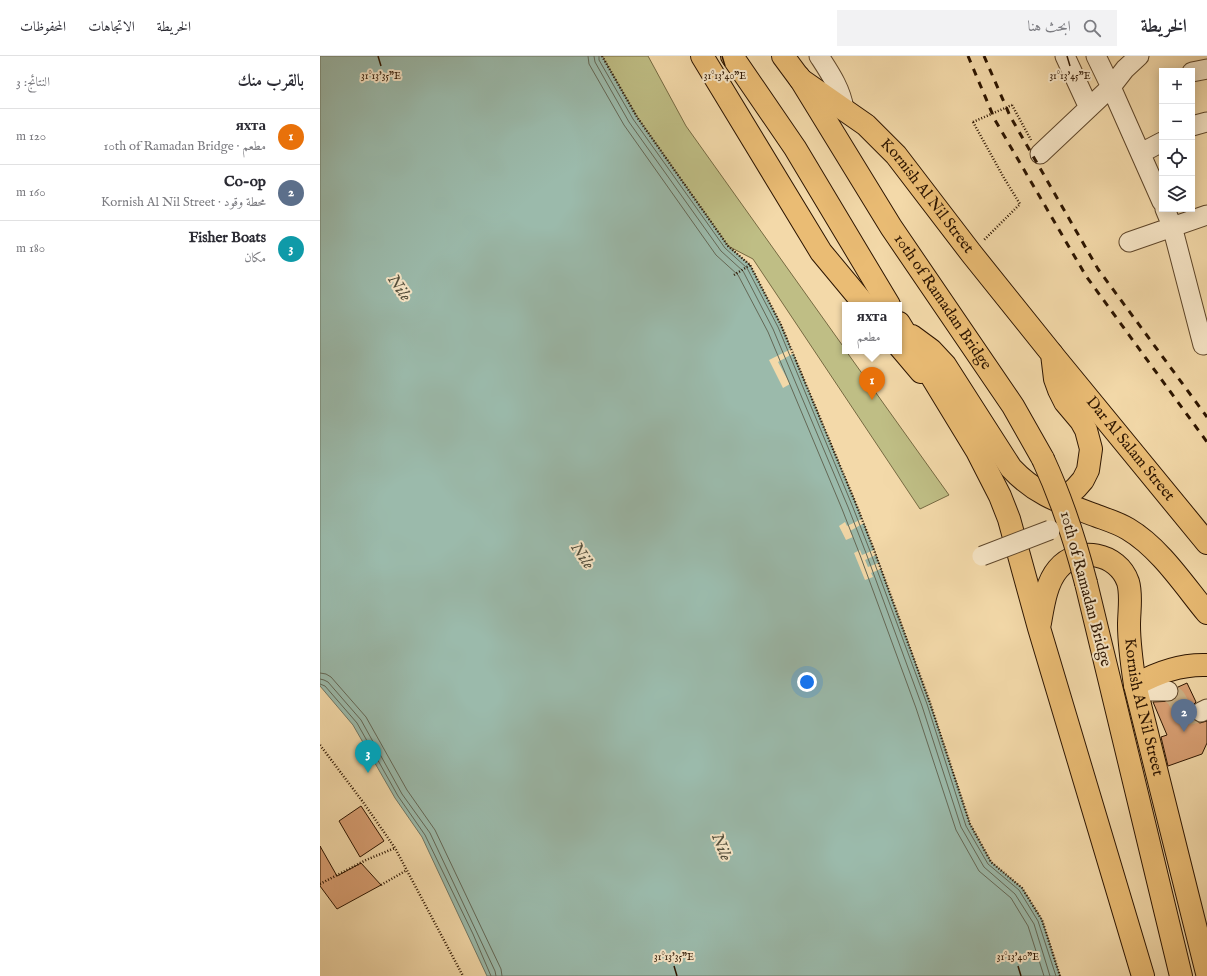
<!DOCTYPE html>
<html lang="ar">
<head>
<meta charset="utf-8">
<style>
	body { margin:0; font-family:"IM FELL English",Amiri,serif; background:#f2f2f3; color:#2b2b33; direction:rtl }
	.controls { position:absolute; right:12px; top:12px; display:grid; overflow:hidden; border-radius:0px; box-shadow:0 2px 10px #0003 }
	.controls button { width:36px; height:36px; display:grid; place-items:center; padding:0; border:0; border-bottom:1px solid #e1e1e2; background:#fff; color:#2b2b33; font:20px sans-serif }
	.you { position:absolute; left:487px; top:626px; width:14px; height:14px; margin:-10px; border:3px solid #fff; border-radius:50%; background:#1a73e8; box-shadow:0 0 0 6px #1a73e833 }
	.badge { display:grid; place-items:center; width:26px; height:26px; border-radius:50%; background:#2563eb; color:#fff; font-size:13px; font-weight:700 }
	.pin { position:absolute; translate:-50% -33px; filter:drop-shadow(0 1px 2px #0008) }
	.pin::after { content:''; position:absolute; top:21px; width:14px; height:12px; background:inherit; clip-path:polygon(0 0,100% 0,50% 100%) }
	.popup { position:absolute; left:522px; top:246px; width:60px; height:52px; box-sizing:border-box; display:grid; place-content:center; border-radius:0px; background:#fff; filter:drop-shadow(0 1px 3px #0005); font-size:13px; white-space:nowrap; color:#7c7c81 }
	.popup b { font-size:15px; color:#2b2b33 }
	.popup::after { content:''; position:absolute; left:50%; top:100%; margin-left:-8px; border:8px solid transparent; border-top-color:#fff }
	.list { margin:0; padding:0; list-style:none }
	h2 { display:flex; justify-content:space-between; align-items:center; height:52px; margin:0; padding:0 16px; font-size:17px }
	h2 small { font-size:13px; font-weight:400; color:#7c7c81 }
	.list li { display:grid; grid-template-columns:26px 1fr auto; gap:12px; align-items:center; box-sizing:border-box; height:56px; padding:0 16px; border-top:1px solid #e1e1e2 }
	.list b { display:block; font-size:15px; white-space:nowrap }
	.list p { margin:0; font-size:13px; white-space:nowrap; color:#7c7c81 }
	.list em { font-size:13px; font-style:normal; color:#7c7c81 }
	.icon { flex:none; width:22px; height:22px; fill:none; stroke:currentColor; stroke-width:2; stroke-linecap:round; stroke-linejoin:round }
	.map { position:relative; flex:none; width:887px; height:920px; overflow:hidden; direction:ltr }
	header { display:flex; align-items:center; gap:24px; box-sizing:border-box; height:56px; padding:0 20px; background:#fff; border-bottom:1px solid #e1e1e2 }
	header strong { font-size:19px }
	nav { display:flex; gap:22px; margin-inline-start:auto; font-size:14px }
	.search { width:280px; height:36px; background:#f2f2f3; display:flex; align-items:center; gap:10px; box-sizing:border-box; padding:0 14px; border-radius:0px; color:#7c7c81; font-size:15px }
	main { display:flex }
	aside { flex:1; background:#fff }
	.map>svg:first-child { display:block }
	.green { fill:#bfbe85; stroke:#766a42 }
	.water { fill:#9bbaab; stroke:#6f7867 }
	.pier { fill:#f3d9a9 }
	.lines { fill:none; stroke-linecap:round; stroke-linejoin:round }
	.shore { stroke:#646856; stroke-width:1 }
	.building { fill:#d89f73; stroke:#2d1500 }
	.minor-tunnel { stroke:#cbb287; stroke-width:19; stroke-dasharray:19 10; stroke-linecap:butt }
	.minor-casing { stroke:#5e462a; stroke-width:21 }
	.major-casing { stroke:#2d1500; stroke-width:24 }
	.highway-casing { stroke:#2d1500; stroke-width:24 }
	.path { stroke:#2d1500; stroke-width:2.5; stroke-dasharray:1 2; stroke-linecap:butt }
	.minor { stroke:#f7e6c7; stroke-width:19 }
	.major { stroke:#eabc74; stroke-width:22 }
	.highway { stroke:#eabc74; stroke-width:22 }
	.rail { stroke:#2d1500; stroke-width:3; stroke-dasharray:7 7; stroke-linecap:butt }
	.minor-bridge-casing { stroke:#5e462a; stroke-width:21; stroke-linecap:butt }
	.major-bridge-casing { stroke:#2d1500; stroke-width:24; stroke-linecap:butt }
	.path-bridge { stroke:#2d1500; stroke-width:2.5; stroke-dasharray:1 2; stroke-linecap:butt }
	.minor-bridge { stroke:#f7e6c7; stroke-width:19 }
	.major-bridge { stroke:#eabc74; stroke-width:22 }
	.ticks { fill:none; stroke:#2d1500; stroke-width:1.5 }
	.labels { text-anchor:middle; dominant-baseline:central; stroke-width:4; stroke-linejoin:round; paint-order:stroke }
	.street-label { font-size:16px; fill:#2d1500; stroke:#f7e6c7 }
	.water-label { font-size:17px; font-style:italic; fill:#544f3c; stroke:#f7e6c7 }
	.ticks-label { font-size:10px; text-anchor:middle; fill:#2d1500; stroke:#f7e6c7; stroke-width:4; stroke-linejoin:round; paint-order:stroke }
</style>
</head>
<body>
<header>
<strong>الخريطة</strong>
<div class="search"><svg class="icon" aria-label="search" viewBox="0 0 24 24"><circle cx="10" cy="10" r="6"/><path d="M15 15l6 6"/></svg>ابحث هنا</div>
<nav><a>الخريطة</a><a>الاتجاهات</a><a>المحفوظات</a></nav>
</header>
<main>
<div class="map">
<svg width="887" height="920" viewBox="0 0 887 920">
	<rect width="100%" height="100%" fill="#f3d9a9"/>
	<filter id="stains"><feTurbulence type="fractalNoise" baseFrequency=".005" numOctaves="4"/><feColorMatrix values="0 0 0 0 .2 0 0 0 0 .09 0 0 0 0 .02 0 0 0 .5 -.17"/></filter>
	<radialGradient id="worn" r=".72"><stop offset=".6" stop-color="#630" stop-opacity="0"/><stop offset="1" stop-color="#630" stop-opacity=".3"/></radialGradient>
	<path class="green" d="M 282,0 L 328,0 L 366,70 L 525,293 L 525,295 L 526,295 L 629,439 L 600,453 L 433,203 L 408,190 L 317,61 Z"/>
	<path class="water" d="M 0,0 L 282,0 L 317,61 L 408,190 L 430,209 L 461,269 L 536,448 L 554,494 L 610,647 L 650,768 L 671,806 L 702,832 L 722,864 L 740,920 L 167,920 L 102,781 L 75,742 L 33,669 L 0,630 Z"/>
	<path class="pier" d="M 471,293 L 474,297 L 458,306 L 470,328 L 463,332 L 449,304 Z
		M 542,463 L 544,467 L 530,475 L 533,481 L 526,484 L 519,470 L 525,466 L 527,470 Z
		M 540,494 L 542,499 L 554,494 L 556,499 L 545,504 L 548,511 L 558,507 L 561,513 L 551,517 L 553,521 L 545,524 L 534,497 Z"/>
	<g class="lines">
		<path class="shore" d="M 268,0 L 269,8 L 304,69 L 396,199 L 418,219 L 448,276 L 522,453 L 540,499 L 596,652 L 636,774 L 659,815 L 691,842 L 708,870 L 724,920
			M 274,0 L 275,6 L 309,66 L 401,195 L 423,215 L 453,273 L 528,451 L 546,497 L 602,650 L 641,771 L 664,811 L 695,838 L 714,868 L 730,920
			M 279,0 L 279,4 L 313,63 L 405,192 L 427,212 L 458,271 L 532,449 L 550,495 L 607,648 L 646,770 L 668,808 L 699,834 L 718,865 L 736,920
			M 0,617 L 6,618 L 11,621 L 46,661 L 87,734 L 115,774 L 181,913 L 182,920
			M 0,623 L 4,624 L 8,626 L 41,664 L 82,738 L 110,777 L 175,915 L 176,920
			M 0,628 L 5,630 L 37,667 L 78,740 L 105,779 L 153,878 L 171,920"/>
	</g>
	<path class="building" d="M 867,627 L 876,646 L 872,650 L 870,655 L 871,661 L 875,665 L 880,667 L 887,665 L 887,687 L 882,698 L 848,710 L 841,681 L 847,679 L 833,646 L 853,645 L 858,640 L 859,635 L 858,631 Z
		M 41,750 L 64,785 L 40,801 L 19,765 Z
		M 0,790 L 17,820 L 41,807 L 61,829 L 17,853 L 0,830 Z"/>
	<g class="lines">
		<path class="minor-tunnel" d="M 848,635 L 856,642 L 865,658 L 871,659 L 881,656"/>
		<g class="minor-casing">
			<path id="minor" d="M 499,0 C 510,17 521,33 524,53
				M 745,0 L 769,52
				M 776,0 L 791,31 L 842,146
				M 872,16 L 887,13
				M 872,70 L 887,66
				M 821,97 L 842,86
				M 720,98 L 791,31 L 805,13 L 819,0
				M 845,153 L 852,170 L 883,289
				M 809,186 L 887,159
				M 817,635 L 848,635
				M 881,656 L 887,653"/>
		</g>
		<g class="major-casing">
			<g id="major">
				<path d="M 382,0 L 501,196 L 545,249"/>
				<path id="s1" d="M 479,21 L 571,171 L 693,350 L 723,403"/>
				<path d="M 579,290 L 601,316"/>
				<path id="s2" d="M 732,298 L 887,487"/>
				<path d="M 766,527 L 861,920"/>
				<path d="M 815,629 C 838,616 861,608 887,609"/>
			</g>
		</g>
		<g class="highway-casing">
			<g id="highway">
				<path d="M 412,0 L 475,92 L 569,249"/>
				<path id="s3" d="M 463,0 L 480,23 L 546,69 L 576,99 L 651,197 L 732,298 L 735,323 L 739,334 L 745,346 L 761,365 L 766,374 L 771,393 L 768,414 L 763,424 L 756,432 L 748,439 L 739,445"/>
				<path d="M 579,267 L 657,395 L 680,440 L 689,463 L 719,572 L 823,920"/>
				<path d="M 592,280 L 611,294 L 625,309 L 691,412 C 717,440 743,447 777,460 C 788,464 798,467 808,473 C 840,492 864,529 887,557"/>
				<path id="s4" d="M 720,567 C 723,550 726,527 738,513 C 758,489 798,497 808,526 C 812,539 809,555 809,569 C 809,589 812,609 815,629 L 887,917"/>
			</g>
		</g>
		<path class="path" d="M 282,0 L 317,61 L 408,190 L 430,209 L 461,269 L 536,448 L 554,494 L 610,647 L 650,768 L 671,806 L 702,832 L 722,864 L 740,920
			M 692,49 L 711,84
			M 653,66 L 684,122 L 700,148 L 664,184
			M 414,219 L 430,209
			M 0,689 L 43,746 L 75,792 L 143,920
			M 0,828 L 46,804 L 75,792
			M 61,829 L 87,814"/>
		<use href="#minor" class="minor"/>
		<use href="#major" class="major"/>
		<use href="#highway" class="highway"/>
		<path class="rail" d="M 648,0 L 675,64 L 766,220 L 887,386
			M 664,0 L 690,60 L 778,213 L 887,361"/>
		<g class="minor-bridge-casing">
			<path id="minor-bridge" d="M 662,500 L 730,474"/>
		</g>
		<g class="major-bridge-casing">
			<path id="major-bridge" d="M 723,403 C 742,444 755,484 766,527"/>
		</g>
		<path class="path-bridge" d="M 653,66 L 692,49"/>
		<use href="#minor-bridge" class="minor-bridge"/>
		<use href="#major-bridge" class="major-bridge"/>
	</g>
	<path class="ticks" d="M 58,0 L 61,10M 402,0 L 405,10M 747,0 L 750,10M 354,910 L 357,920M 698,910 L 701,920"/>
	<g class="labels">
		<g class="street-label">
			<text stroke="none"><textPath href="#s3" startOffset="203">Kornish Al Nil Street</textPath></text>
			<text stroke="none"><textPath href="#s1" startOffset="267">10th of Ramadan Bridge</textPath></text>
			<text stroke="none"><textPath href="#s2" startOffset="123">Dar Al Salam Street</textPath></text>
			<text transform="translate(765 533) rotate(75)">10th of Ramadan Bridge</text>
			<text stroke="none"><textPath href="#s4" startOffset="270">Kornish Al Nil Street</textPath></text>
		</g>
		<g class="water-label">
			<text transform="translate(79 232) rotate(56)">Nile</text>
			<text transform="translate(262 500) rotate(56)">Nile</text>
			<text transform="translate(401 791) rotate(68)">Nile</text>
		</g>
	</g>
	<g class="ticks-label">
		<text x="61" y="23">31°13'35"E</text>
		<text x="405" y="23">31°13'40"E</text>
		<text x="750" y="23">31°13'45"E</text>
		<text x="354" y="904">31°13'35"E</text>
		<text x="698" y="904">31°13'40"E</text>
	</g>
	<rect width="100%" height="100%" filter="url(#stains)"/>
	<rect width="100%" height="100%" fill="url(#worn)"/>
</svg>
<div class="controls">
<button>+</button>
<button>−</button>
<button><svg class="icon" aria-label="locate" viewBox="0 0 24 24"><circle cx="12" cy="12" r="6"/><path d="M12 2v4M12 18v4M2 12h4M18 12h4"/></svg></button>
<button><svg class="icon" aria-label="layers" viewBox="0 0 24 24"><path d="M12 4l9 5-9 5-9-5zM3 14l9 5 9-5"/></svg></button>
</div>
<div class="you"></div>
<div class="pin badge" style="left:552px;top:344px;background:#e8710a">1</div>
<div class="popup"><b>яхта</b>مطعم</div>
<div class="pin badge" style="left:864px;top:676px;background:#5c6f8a">2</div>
<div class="pin badge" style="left:48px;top:717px;background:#0f9aa8">3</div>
</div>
<aside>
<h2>بالقرب منك<small>النتائج: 3</small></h2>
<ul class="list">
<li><span class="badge" style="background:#e8710a">1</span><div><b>яхта</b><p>مطعم · 10th of Ramadan Bridge</p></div><em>120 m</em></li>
<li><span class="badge" style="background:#5c6f8a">2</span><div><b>Co-op</b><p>محطة وقود · Kornish Al Nil Street</p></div><em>160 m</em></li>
<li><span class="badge" style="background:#0f9aa8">3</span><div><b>Fisher Boats</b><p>مكان</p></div><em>180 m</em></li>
</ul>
</aside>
</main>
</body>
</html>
